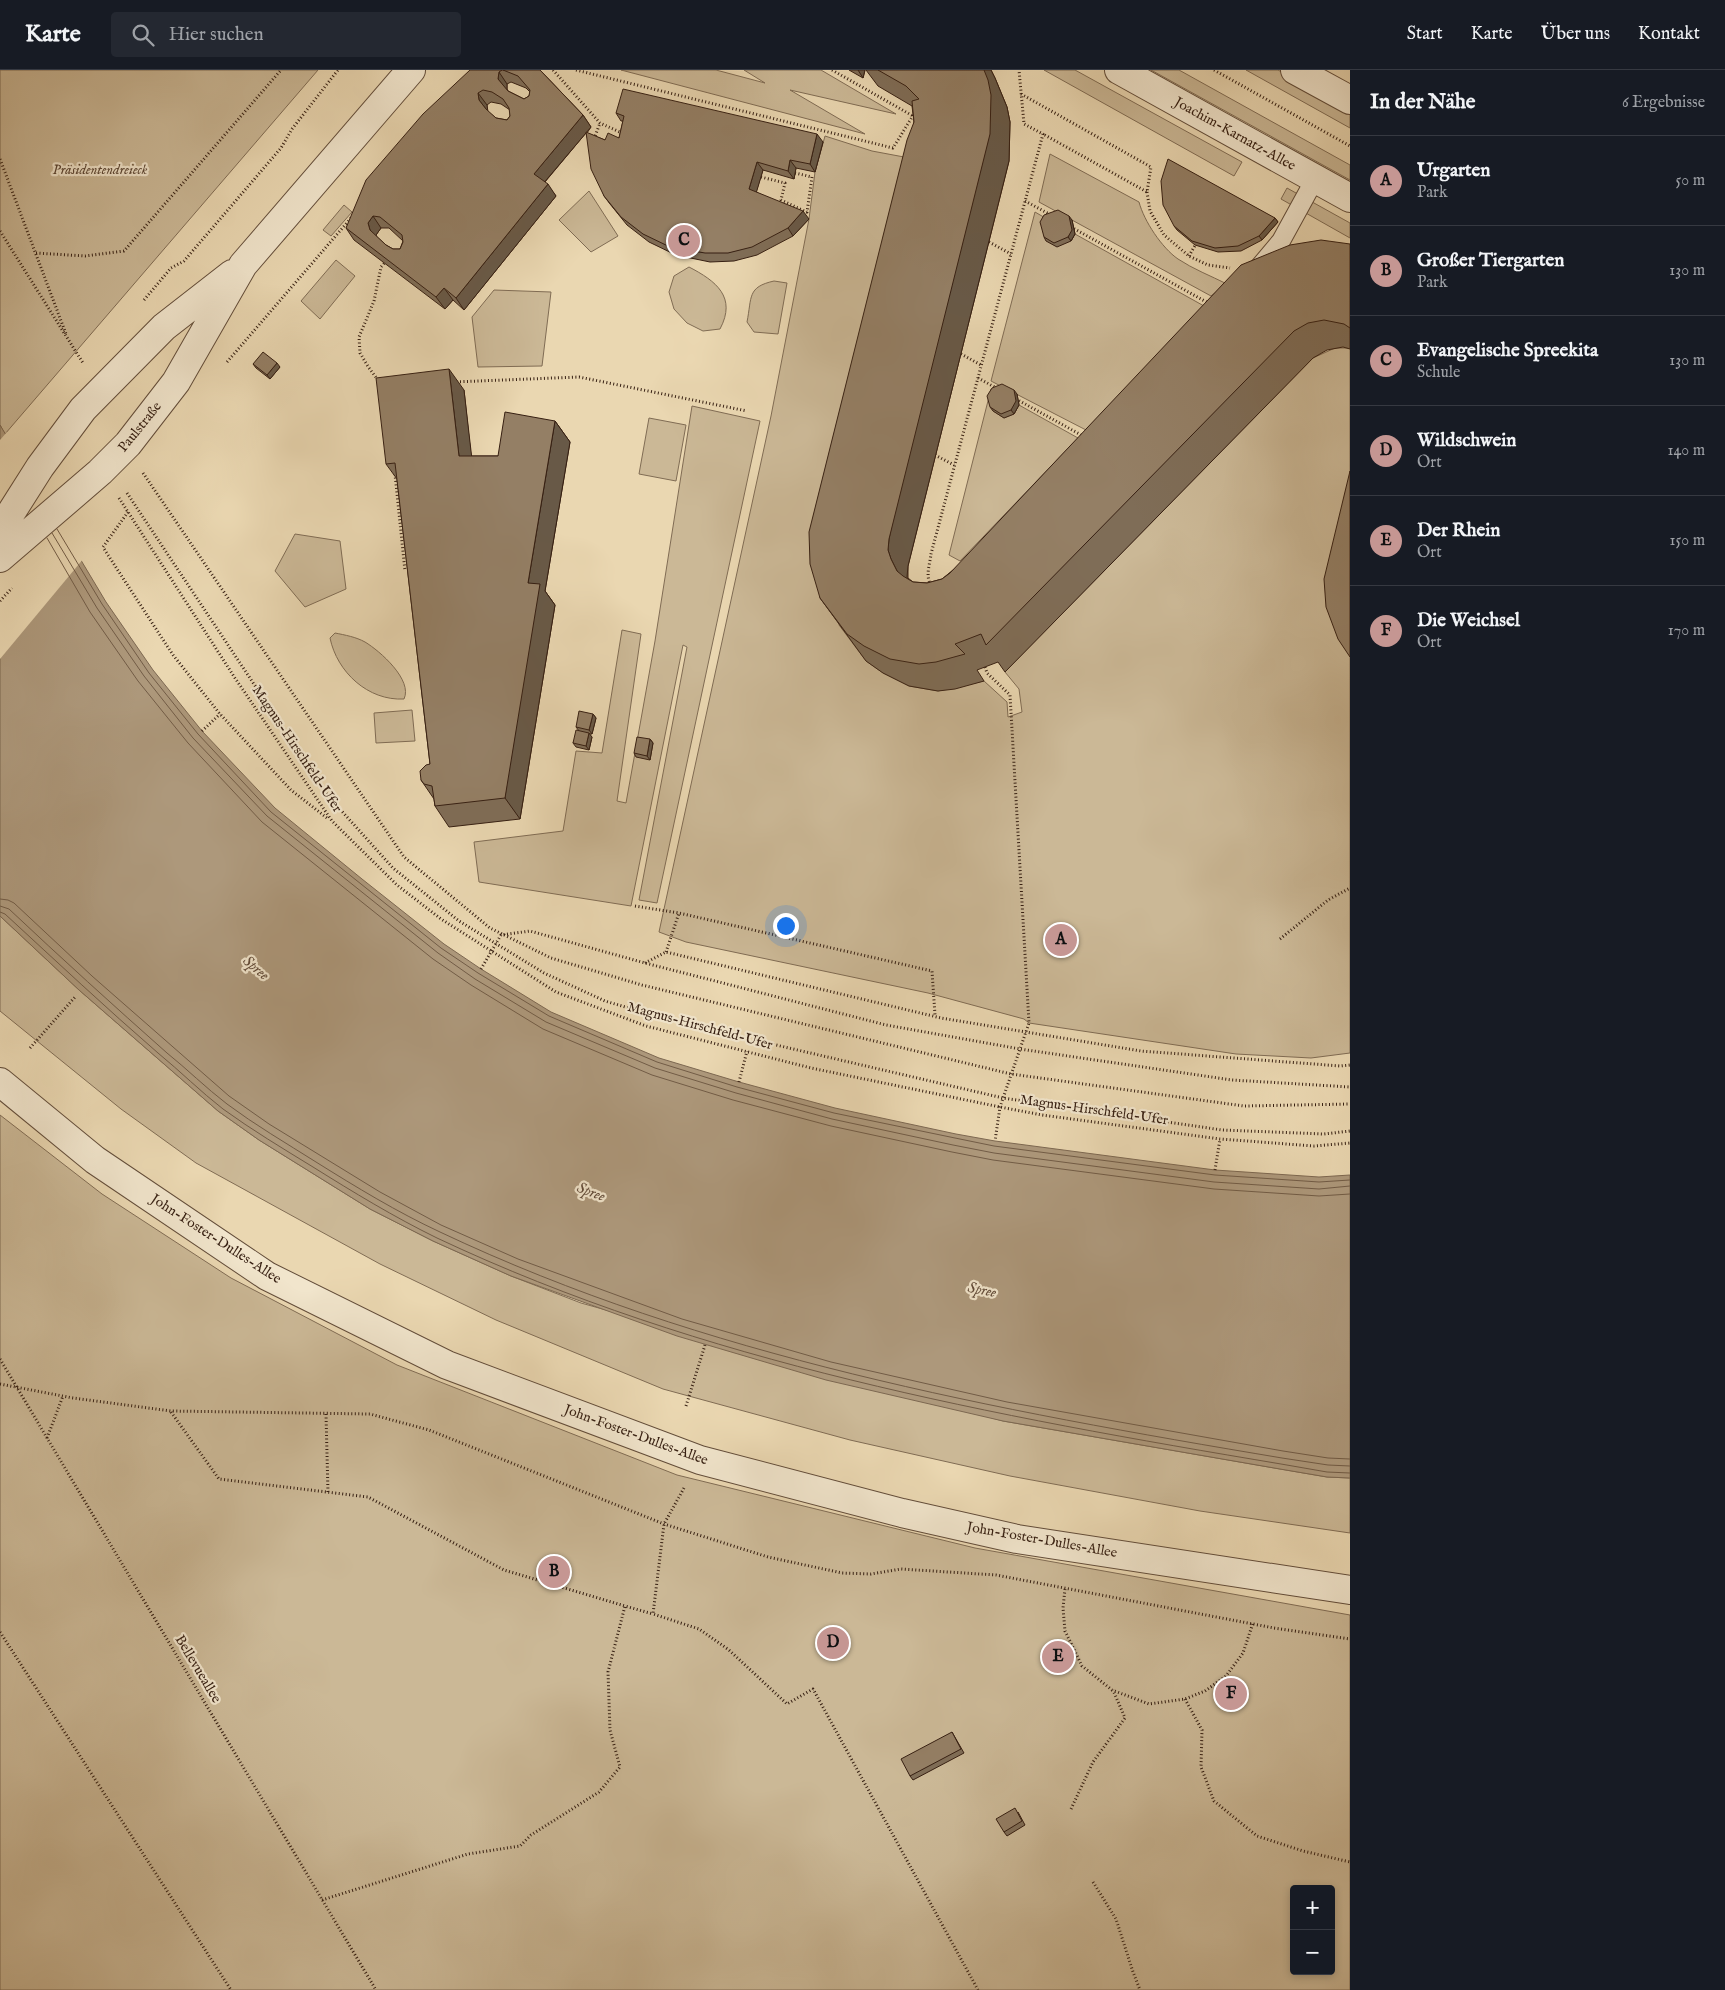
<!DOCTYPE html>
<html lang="de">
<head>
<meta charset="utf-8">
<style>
	body { margin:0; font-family:"IM FELL English",serif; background:#242831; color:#f1f3f6 }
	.controls { position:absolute; right:15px; bottom:15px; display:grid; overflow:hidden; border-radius:5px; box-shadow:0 2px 8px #0003 }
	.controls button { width:45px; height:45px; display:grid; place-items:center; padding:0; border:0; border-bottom:1px solid #363941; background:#171b24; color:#f1f3f6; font:25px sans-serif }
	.you { position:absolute; left:785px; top:855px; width:18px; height:18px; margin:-12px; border:4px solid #fff; border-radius:50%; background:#1a73e8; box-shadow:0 0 0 8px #1a73e833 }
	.badge { display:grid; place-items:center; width:32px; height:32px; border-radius:50%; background:#c59692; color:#111; font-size:16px; font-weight:700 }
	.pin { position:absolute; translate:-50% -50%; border:2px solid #fff; box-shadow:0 1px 5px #0006 }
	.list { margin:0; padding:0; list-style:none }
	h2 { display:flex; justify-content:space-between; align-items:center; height:65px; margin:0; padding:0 20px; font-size:21px }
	h2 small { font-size:16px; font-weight:400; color:#9ea1a6 }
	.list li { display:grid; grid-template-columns:32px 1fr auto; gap:15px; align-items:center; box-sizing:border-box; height:90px; padding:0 20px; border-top:1px solid #363941 }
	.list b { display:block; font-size:19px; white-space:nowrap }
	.list p { margin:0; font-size:16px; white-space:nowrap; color:#9ea1a6 }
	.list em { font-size:16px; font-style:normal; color:#9ea1a6 }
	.icon { flex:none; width:28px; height:28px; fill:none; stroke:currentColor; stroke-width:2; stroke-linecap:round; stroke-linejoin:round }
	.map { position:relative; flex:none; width:1350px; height:1920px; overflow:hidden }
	header { display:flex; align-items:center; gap:30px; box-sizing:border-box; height:70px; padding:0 25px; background:#171b24; border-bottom:1px solid #363941 }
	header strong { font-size:24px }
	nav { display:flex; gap:28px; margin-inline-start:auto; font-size:18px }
	.search { width:350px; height:45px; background:#242831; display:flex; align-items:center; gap:12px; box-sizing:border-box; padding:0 18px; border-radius:5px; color:#9ea1a6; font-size:19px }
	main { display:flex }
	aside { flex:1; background:#171b24 }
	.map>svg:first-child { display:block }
	.green { fill:#cbb896; stroke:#806c54; fill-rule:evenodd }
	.water { fill:#ad987b; stroke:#7d6851 }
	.pier { fill:#ead7b1 }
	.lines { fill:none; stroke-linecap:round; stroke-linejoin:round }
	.shore { stroke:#725c46; stroke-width:1 }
	.service-casing { stroke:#634d3a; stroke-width:20 }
	.minor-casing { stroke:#634d3a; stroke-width:30 }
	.tertiary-casing { stroke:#634d3a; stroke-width:30 }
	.path { stroke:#361f12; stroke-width:3; stroke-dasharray:1 2.5; stroke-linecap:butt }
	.service { stroke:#f1e5cc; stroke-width:18 }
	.minor { stroke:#f1e5cc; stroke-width:28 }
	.tertiary { stroke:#f1e5cc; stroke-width:28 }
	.wall { fill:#7f6d57; stroke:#361f12; fill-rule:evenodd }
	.shaded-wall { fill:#685947; stroke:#361f12 }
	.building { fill:#947f65; stroke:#361f12; fill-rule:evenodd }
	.labels { text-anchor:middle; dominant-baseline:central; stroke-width:4.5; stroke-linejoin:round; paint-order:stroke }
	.street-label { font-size:14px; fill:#361f12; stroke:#f1e5cc }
	.park-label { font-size:14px; font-style:italic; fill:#5b4533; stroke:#f1e5cc }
	.water-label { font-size:15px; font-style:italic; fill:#604937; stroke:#f1e5cc }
</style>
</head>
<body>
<header>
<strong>Karte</strong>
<div class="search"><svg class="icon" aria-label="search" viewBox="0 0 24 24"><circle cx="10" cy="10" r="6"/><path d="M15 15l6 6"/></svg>Hier suchen</div>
<nav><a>Start</a><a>Karte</a><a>Über uns</a><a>Kontakt</a></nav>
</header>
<main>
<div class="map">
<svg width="1350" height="1920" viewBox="0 0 1350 1920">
	<rect width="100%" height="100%" fill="#ead7b1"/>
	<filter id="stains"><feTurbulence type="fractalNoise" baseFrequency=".004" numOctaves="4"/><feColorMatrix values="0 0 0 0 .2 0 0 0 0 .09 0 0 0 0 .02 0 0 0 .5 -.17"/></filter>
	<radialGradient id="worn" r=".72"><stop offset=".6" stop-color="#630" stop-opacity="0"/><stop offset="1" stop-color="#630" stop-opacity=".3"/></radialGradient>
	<path class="green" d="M 0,0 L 318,0 L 5,364 L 0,355 Z
		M 621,0 L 716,0 L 765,13 L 744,0 L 821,0 L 896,44 L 790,20 L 865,64 Z
		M 1044,0 L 1075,0 L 1242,92 L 1234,106 Z
		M 1151,0 L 1179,0 L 1350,95 L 1350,110 Z
		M 1246,0 L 1278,0 L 1350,40 L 1350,58 Z
		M 825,66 L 872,81 L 904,87 L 839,555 L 866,591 L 883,603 L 909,616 L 938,621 L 984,611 L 1007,632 L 1008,647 L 1022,642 L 1019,619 L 1005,602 L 1313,288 L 1335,278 L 1350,278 L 1350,983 L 1311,988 L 1236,984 L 1029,953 L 1024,949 L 928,923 L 686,872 L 659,862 L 771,346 L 809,149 L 815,102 Z
		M 1050,84 L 1139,132 C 1144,151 1162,178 1178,189 C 1193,199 1211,206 1227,214 L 1211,226 L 1039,132 Z
		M 1287,118 L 1350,153 L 1350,168 L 1281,129 Z
		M 589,121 L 618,166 L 591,182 L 559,150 Z
		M 344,135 L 352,142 L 331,166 L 323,160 Z
		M 1035,142 L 1047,149 L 1071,171 L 1075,164 L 1204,236 L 1086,360 L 991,311 Z
		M 336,190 L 355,206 L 320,249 L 301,231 Z
		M 689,197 C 716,211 737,227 720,259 L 703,261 L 687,253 L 674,239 L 669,222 L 674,206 Z
		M 774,211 L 787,213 L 778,264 L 754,262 L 747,252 C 752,227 747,217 774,211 Z
		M 494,220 L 551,222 L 542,296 L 478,297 L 472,247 Z
		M 991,319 L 995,322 L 990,331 L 993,341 L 1004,348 L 1014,344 L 1019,335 L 1078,368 L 960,491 L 949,485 Z
		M 692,336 L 760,351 L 657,833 L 639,830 L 687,577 L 683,575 L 631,836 L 479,812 L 474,772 L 563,761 L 576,681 L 602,683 L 622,560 L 641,564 L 617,731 L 626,733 L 655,571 Z
		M 649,348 L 686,355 L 676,411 L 639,404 Z
		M 295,464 L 340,471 L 346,519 L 305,537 L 275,501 Z
		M 335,563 C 345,565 356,567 365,572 C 380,581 413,610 404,629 C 368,631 337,602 330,568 Z
		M 412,640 L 415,671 L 376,673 L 374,643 Z
		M 0,846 L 79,920 L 218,1041 L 259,1070 L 370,1139 L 433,1171 L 511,1206 L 581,1233 L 1003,1351 L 1280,1399 L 1327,1407 L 1350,1408 L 1350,1463 L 1200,1441 L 1010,1406 L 850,1370 L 663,1319 L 496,1250 L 380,1194 L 196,1093 L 121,1039 L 0,941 Z
		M 0,1045 L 102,1124 L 231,1208 L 397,1295 L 677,1405 L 975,1478 L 1350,1545 L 1350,1920 L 0,1920 ZM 1294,1819 L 1331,1819 L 1331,1901 L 1294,1901 Z"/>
	<path class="water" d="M 0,355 L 106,532 L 153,600 L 202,661 L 275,738 L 362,809 L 444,874 L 481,899 L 551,942 L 659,988 L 739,1012 L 835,1038 L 956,1064 L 995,1071 L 1215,1100 L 1319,1107 L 1350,1105 L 1350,1408 L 1327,1407 L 1280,1399 L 1003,1351 L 826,1310 L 677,1266 L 511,1206 L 433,1171 L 370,1139 L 259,1070 L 218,1041 L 79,920 L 0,846 Z"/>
	<path class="pier" d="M 7,362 L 84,488 L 0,589 L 0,370 Z"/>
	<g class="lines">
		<path class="shore" d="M 57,459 L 102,534 L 149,603 L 198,664 L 271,742 L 441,878 L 478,903 L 549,946 L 657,992 L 737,1017 L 834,1043 L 955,1068 L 994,1076 L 1215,1105 L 1319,1112 L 1350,1110
			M 52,463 L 97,538 L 144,606 L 193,668 L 267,746 L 438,883 L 475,909 L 546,952 L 655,998 L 736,1023 L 832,1049 L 953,1075 L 994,1083 L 1214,1112 L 1319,1119 L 1350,1116
			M 47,468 L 90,542 L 138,611 L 188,673 L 262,752 L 433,889 L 471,915 L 543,959 L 652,1005 L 733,1030 L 831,1056 L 952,1082 L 993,1090 L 1214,1119 L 1319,1126 L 1350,1124
			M 0,829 L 8,830 L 14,833 L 92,906 L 229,1026 L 269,1054 L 380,1122 L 441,1155 L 518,1189 L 682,1249 L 831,1292 L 1007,1332 L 1283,1381 L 1328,1388 L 1350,1389
			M 0,836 L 9,839 C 61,888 114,936 167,983 C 187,999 206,1018 227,1034 C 255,1055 286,1073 316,1092 C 356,1117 397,1142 440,1162 C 704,1287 995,1340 1282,1388 L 1328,1395 L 1350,1396
			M 0,842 L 5,844 C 56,891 106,938 158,983 C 180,1001 201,1022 223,1039 C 252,1060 282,1078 313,1097 C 353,1122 394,1147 437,1168 C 702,1293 994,1346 1281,1394 L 1327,1402 L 1350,1403"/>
		<g class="service-casing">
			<path id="service" d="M 1255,202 L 1281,171 L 1315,109"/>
		</g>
		<g class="minor-casing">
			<path id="minor" d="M 1119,0 L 1350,128
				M 1295,0 L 1350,30"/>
		</g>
		<g class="tertiary-casing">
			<path id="tertiary" d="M 0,460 L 40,397 L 83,339 L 164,257 L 232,204
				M 0,488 L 100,402 L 128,374 L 176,312 L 243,195 L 411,0
				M 0,1012 L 95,1090 L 267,1206 L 447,1295 L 700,1390 L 902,1443 L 1017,1469 L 1350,1520"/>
		</g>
		<path class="path" d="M 553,0 L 600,53 L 624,64
			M 576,0 L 893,78 L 914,44
			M 832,0 L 913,46
			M 1214,0 L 1350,76
			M 1021,24 L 1151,97 L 1147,122 L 1043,64
			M 594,69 L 600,53
			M 0,89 L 66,264
			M 795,103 L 812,107 L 807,142 L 802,140 L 801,142
			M 761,107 L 785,113 L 781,130 L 802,140
			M 1147,122 L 1150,141 L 1164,165 L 1189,186 L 1208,195 L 1230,198
			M 1025,131 L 1051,145
			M 1071,157 L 1210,234
			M 0,161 L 83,293
			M 989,172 L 1011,184
			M 36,183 L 85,186 L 124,181 L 281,0
			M 1189,186 L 1197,172
			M 144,230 L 171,198 L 184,191 L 281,78 L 292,59 L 338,0
			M 961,284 L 981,295
			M 227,292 L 352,147
			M 978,308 L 998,319
			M 378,310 L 369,298 L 360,283 L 359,267 L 374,231 L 381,197 L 387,190
			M 453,312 L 579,307 L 747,341
			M 1016,329 L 1083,366
			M 935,385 L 954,395
			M 143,403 L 404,787 L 490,858 L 551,888 L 642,915 L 1011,1004 L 1244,1036 L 1350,1034
			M 395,404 L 405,501
			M 127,423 L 329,727 L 393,798 L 459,851 L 544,903 L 605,931 L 669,950 L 1003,1028 L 1222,1060 L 1324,1064 L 1350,1061
			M 119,428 L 235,608 L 332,751 L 397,815 L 441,849 L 556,922 L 646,956 L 811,998 L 1000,1037 L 1042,1045 L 1220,1069 L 1314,1076 L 1350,1073
			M 128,442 L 103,477 L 106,482 L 173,585 L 220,644 L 291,720 L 327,748
			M 931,515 C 925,506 930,494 931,484 L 1043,64 L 1024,54 L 1019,0
			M 0,531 L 12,518
			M 985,597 L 987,603 L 1010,625 L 1029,953 L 1000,1037 L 995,1071
			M 202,661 L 220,644
			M 635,836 L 679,843 L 932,901 L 935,945
			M 1280,869 L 1328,830 L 1350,818
			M 666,882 L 679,843
			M 645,893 L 666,882 L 941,948 L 1141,981 L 1340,996 L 1350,995
			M 481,899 L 501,865 L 530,861 L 645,893 L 886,955 L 1020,979 L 1232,1010 L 1350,1017
			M 30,978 L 75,927
			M 739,1012 L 747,981
			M 1215,1100 L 1220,1069
			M 0,1289 L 376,1920
			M 0,1314 L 73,1328 L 171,1341 L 370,1344 L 429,1360 L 664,1454 L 768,1487 L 842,1503 L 871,1504 L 901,1499 L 996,1505 L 1274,1558 L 1350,1569
			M 686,1336 L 705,1275
			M 171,1342 L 219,1409 L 368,1427 L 504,1500 L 625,1536
			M 326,1344 L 328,1423
			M 47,1368 L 63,1326
			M 684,1418 L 664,1454 L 653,1544 L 699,1559 L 729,1580 L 787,1634 L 813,1619 L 978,1920
			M 1065,1519 L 1063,1538 L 1065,1561 L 1082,1596 L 1112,1620 L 1149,1634 L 1185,1629 L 1205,1621 L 1226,1606 L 1243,1583 L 1253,1553
			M 0,1562 L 231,1920
			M 1185,1629 L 1202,1660 L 1201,1697 L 1214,1731 L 1257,1766 L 1303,1781 L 1350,1792
			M 1071,1739 L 1093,1692 L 1125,1648 L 1113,1620
			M 1093,1812 L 1116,1849 L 1133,1902 L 1140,1920
			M 322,1830 L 468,1784 L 520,1776 L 531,1765 L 599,1722 L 620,1697 L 610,1660 L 608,1602 L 625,1536 L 653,1544"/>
		<use href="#service" class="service"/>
		<use href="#minor" class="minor"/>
		<use href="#tertiary" class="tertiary"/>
	</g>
	<path class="wall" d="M 470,0 L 540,0 L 583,45 L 591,57 L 587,63 L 605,70 L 619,68 L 623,51 L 621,51 L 616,43 L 823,72 L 815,102 L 796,98 L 794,109 L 763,100 L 756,122 L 809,149 L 793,166 L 757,185 L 734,191 L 710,192 L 676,185 L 649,172 L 627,155 L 610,134 L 604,126 L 586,63 L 545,112 L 556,126 L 464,240 L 453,230 L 445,239 L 354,170 L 346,158 ZM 511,12 L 526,18 L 530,22 L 529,26 L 524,29 L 508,21 L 507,19 L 507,14 ZM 491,32 L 501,34 L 510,40 L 510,46 L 507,50 L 496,48 L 487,41 L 487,35 ZM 381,158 L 389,158 L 403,171 L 400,179 L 393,179 L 386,175 L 377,167 L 376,165 Z
		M 849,0 L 865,0 L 863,8 Z
		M 866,0 L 991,0 L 995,8 L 1007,37 L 1010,52 L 1009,91 L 908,496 L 908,508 L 913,512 L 927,513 L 942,509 L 1350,174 L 1350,279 L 1343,277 L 1327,280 L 1313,288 L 1005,602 L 998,592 L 977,600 L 984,611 L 955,619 L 938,621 L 909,616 L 883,603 L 866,591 L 820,528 L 914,52 L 912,36 L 878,16 Z
		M 1275,148 L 1278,152 L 1262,170 L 1241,181 L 1218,182 L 1195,175 L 1177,160 L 1174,156 Z
		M 1072,150 L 1075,164 L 1071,171 L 1057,177 L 1046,171 L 1044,167 Z
		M 253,294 L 280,297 L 270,309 L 256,298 Z
		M 464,320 L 471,386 L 498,386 L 555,351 L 570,372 L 545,521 L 555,535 L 520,749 L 449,757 L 435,736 L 434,729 L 421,710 L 430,694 L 397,409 L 386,394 Z
		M 1017,324 L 1019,335 L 1014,344 L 1004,348 L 993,341 L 990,337 Z
		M 593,644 L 596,648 L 592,664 L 589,664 L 592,667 L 589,680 L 576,677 L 573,673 L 579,661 L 576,657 Z
		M 650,669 L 653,673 L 650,690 L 636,687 L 634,683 Z
		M 952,1662 L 964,1683 L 913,1710 L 910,1706 Z
		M 1018,1742 L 1025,1755 L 1007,1766 L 1004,1762 Z"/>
	<path class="shaded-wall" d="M 858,0 L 865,0 L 863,8 Z
		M 984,0 L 991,0 L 995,8 L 1007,37 L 1010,52 L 1009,91 L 908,496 L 907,507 L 909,516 L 897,501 L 891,489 L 888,480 L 889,469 Z
		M 499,2 L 507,14 L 507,21 L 498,9 Z
		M 478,23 L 487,35 L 488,42 L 479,30 Z
		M 583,45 L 591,57 L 542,115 L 534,104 Z
		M 817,64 L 823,72 L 815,102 L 810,94 Z
		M 790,90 L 796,98 L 794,109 L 788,101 Z
		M 757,92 L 763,100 L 755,127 L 749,119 Z
		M 548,114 L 556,126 L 464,240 L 456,228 Z
		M 803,141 L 809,149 L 793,166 L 788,158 Z
		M 373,146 L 381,158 L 376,165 L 378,172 L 370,160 L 368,153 Z
		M 1069,146 L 1072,150 L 1075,164 L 1071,171 L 1068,167 Z
		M 1275,148 L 1278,152 L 1262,170 L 1259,166 Z
		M 444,218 L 453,230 L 445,239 L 436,227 Z
		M 277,293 L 280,297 L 270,309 L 267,305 Z
		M 449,299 L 464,320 L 474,407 L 459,386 Z
		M 1014,320 L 1017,324 L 1019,335 L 1014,344 L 1011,340 Z
		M 555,351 L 570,372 L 545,521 L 555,535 L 520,749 L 505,728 L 528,513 Z
		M 593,644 L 596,648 L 592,664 L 589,660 Z
		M 589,663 L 592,667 L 589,680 L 586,676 Z
		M 650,669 L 653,673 L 650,690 L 647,686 Z"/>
	<path class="building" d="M 470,0 L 502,0 L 499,2 L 498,9 L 508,21 L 524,29 L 529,26 L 530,20 L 518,6 L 503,0 L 540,0 L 583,45 L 534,104 L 548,114 L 456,228 L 444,218 L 436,227 L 346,158 L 366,110 L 423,44 ZM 483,20 L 492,22 L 503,29 L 509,38 L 510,46 L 507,50 L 496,48 L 486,39 L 479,30 L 478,23 ZM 373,146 L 380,147 L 402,165 L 403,172 L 400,179 L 393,179 L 386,175 L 370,160 L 368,153 Z
		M 878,0 L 984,0 L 988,10 L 991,25 L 990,64 L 889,469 L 888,480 L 891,489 L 897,501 L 903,506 L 913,512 L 927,513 L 942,509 L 950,503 L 1241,195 L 1290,175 L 1321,170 L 1350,174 L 1350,258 L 1344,254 L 1324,250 L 1308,253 L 1294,261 L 986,575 L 981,564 L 955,574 L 965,584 L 936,592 L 919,594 L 890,589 L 864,576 L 847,564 L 820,528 L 810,494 L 809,462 L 907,70 L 914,52 L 912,31 L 919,29 L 906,16 Z
		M 623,19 L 817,64 L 810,94 L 790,90 L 788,101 L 757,92 L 749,119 L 803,141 L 788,158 L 752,177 L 728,183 L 705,183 L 670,177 L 643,164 L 621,147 L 604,126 L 591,99 L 586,62 L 605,70 L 608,63 L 619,68 L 624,46 L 616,43 Z
		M 1168,89 L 1275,148 L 1259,166 L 1238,176 L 1215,178 L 1192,171 L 1174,156 L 1163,135 L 1161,111 Z
		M 1058,140 L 1069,146 L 1072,160 L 1068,167 L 1054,173 L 1044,167 L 1040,152 L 1044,145 Z
		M 263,282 L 277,293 L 267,305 L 253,294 Z
		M 449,299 L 459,386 L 498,386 L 505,342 L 555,351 L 528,513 L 540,514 L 505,728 L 435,736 L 432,716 L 424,714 L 421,710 L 420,701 L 426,695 L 430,694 L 395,393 L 386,394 L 376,308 Z
		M 1002,314 L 1014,320 L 1016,331 L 1011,340 L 1001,344 L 990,337 L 987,326 L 992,318 Z
		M 1350,401 L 1350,587 L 1338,569 L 1326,537 L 1324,509 Z
		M 579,641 L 593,644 L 589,660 L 576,657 Z
		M 576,660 L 589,663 L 586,676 L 573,673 Z
		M 637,667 L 650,669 L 647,686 L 634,683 Z
		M 952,1662 L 961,1679 L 910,1706 L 901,1689 Z
		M 1015,1738 L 1022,1751 L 1004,1762 L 996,1749 Z"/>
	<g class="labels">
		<g class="street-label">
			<text transform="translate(1235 64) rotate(29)">Joachim-Karnatz-Allee</text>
			<text transform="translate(140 357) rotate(-51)">Paulstraße</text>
			<text transform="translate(297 679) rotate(56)">Magnus-Hirschfeld-Ufer</text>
			<text transform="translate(700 956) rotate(15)">Magnus-Hirschfeld-Ufer</text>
			<text transform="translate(1094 1040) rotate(8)">Magnus-Hirschfeld-Ufer</text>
			<text transform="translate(216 1169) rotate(33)">John-Foster-Dulles-Allee</text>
			<text transform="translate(636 1365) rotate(20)">John-Foster-Dulles-Allee</text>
			<text transform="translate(1042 1470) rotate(10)">John-Foster-Dulles-Allee</text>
			<text transform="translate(198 1599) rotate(59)">Bellevueallee</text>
		</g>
		<g class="park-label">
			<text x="100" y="100">Präsidentendreieck</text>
		</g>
		<g class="water-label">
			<text transform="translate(256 898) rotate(40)">Spree</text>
			<text transform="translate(591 1122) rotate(20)">Spree</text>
			<text transform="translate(982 1220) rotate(11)">Spree</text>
		</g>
	</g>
	<rect width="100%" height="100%" filter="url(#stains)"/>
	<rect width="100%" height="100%" fill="url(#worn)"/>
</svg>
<div class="controls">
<button>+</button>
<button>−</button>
</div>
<div class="you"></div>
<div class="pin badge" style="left:1061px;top:870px">A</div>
<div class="pin badge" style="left:554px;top:1502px">B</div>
<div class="pin badge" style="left:684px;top:171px">C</div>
<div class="pin badge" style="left:833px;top:1573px">D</div>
<div class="pin badge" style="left:1058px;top:1587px">E</div>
<div class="pin badge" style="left:1231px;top:1624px">F</div>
</div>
<aside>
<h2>In der Nähe<small>6 Ergebnisse</small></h2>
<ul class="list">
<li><span class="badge">A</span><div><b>Urgarten</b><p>Park</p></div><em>50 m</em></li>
<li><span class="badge">B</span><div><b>Großer Tiergarten</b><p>Park</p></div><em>130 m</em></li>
<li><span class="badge">C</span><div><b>Evangelische Spreekita</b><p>Schule</p></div><em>130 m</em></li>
<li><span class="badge">D</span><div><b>Wildschwein</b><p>Ort</p></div><em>140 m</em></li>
<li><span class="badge">E</span><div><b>Der Rhein</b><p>Ort</p></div><em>150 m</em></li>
<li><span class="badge">F</span><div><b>Die Weichsel</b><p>Ort</p></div><em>170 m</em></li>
</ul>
</aside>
</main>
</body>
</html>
